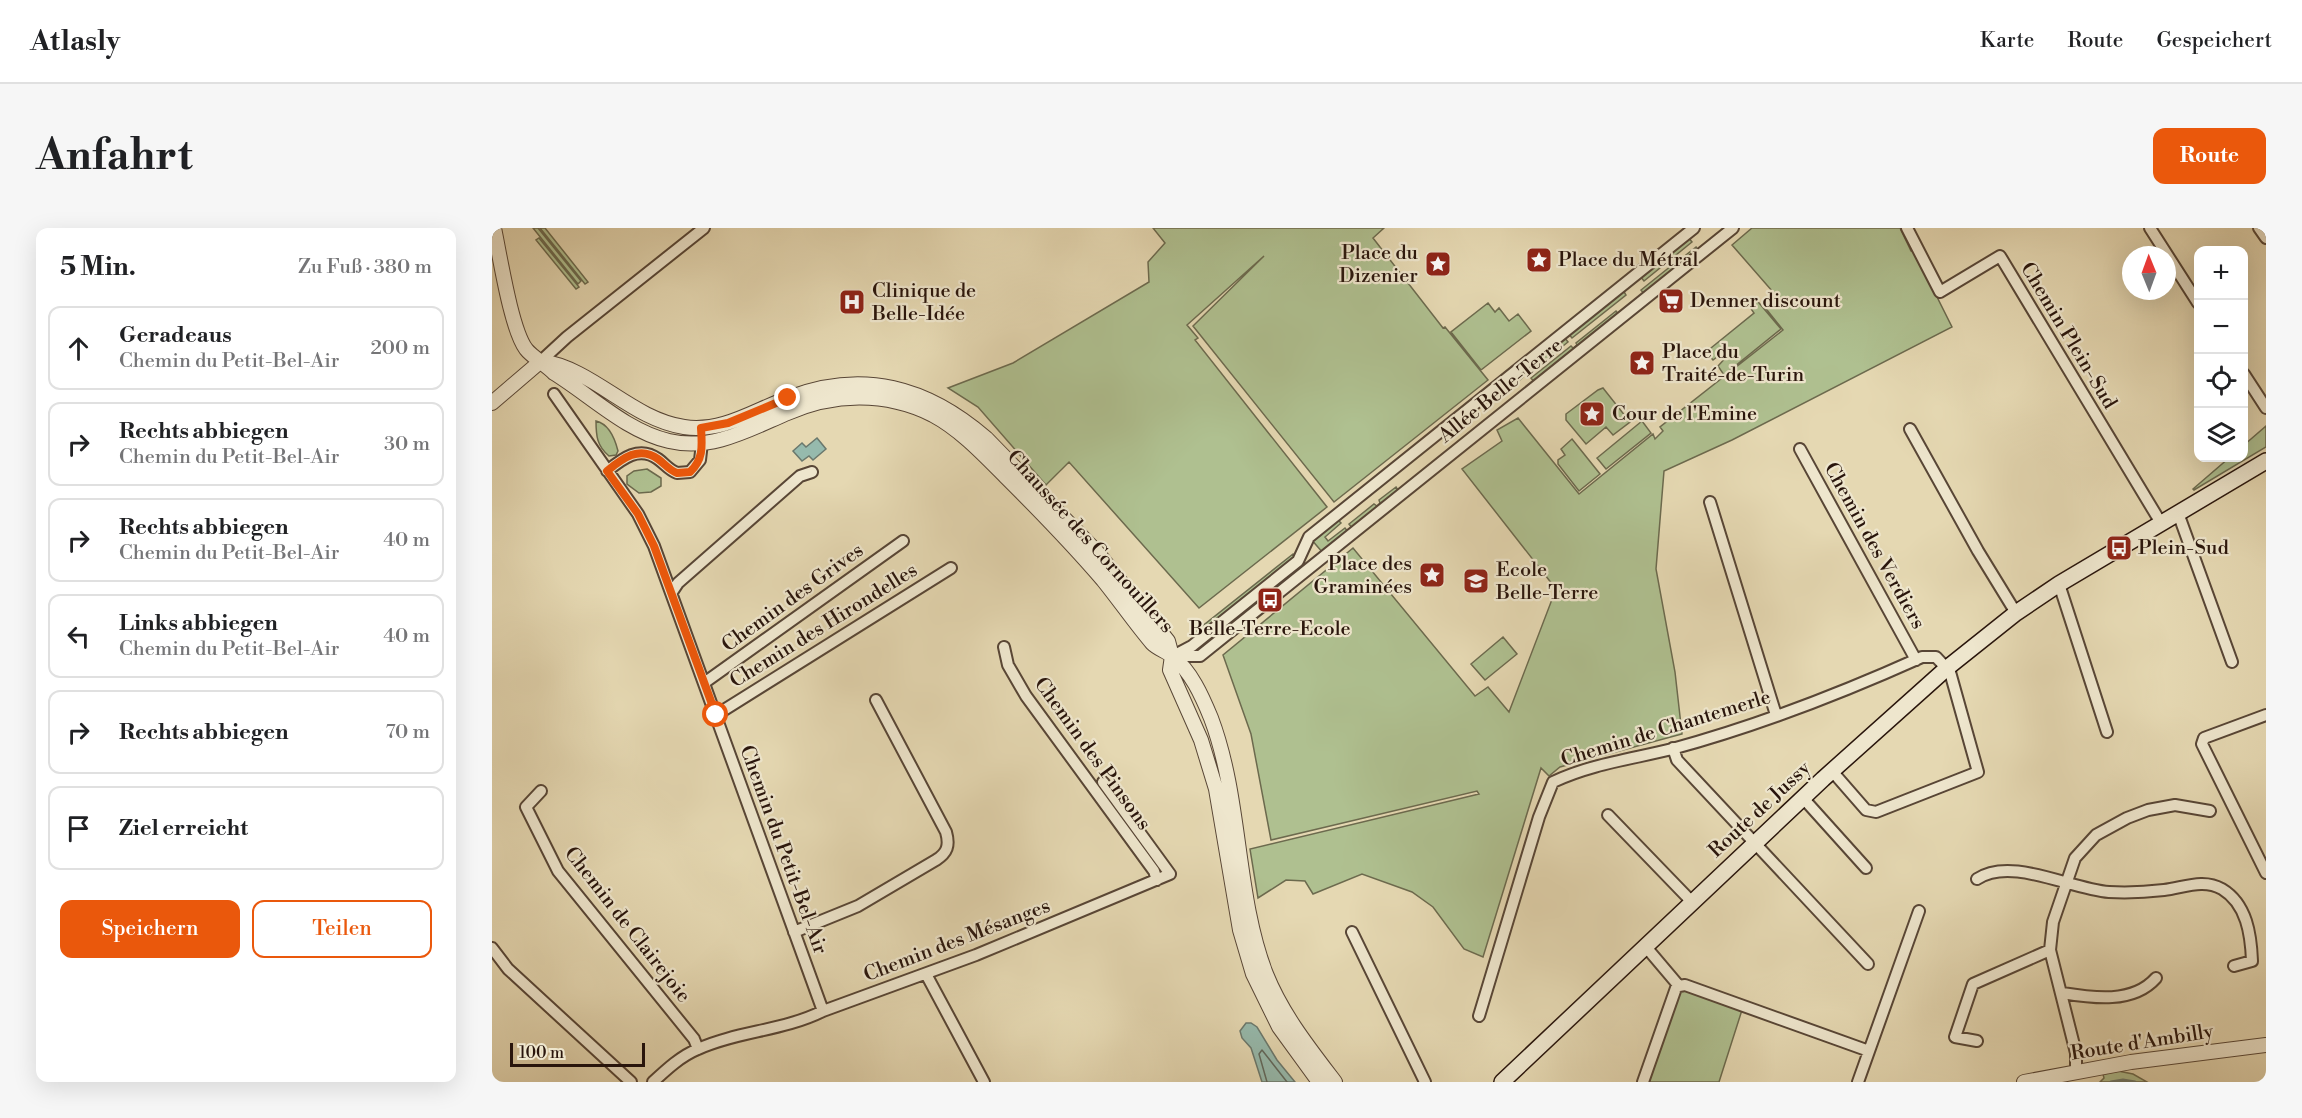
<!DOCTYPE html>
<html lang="de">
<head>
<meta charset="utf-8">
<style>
	body { margin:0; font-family:"Libre Bodoni",serif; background:#f6f6f6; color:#202124 }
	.controls { position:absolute; right:18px; top:18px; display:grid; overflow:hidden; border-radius:12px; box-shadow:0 6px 24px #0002 }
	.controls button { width:54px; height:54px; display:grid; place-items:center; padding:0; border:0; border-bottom:2px solid #e0e0e0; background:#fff; color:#202124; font:30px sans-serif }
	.compass { position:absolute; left:1630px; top:18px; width:54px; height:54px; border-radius:50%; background:#fff; box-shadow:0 6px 24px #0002; rotate:359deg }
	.scale { position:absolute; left:18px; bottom:15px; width:135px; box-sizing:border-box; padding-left:6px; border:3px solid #29150c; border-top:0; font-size:16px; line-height:21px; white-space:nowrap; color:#29150c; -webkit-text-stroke:4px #eee6cd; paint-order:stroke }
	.stop { position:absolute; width:18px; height:18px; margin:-14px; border:4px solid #ea580c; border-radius:50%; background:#fff }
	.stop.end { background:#ea580c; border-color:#fff; box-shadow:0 2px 6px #0008 }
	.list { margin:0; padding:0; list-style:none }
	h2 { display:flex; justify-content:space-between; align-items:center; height:78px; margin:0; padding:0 24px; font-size:26px }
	h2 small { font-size:20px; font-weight:400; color:#757577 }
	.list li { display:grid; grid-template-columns:39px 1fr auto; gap:18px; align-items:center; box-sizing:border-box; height:84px; margin:0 12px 12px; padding:0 12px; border:2px solid #e0e0e0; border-radius:12px }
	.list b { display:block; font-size:22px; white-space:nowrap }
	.list p { margin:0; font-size:20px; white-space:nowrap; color:#757577 }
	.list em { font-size:20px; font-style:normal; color:#757577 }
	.actions { display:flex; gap:12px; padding:18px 24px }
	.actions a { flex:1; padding:14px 0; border:2px solid #ea580c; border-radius:12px; text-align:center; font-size:21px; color:#ea580c }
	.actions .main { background:#ea580c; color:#fff }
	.icon { flex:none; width:33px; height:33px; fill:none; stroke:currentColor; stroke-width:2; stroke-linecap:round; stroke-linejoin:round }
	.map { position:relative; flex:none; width:1774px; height:854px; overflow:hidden; border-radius:12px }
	header { display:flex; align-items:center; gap:36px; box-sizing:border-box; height:84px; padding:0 30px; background:#fff; border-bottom:2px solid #e0e0e0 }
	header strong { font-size:28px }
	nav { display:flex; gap:33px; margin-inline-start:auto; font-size:21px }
	.intro { display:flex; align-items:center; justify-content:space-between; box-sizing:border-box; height:144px; padding:0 36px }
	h1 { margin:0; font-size:42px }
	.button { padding:15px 27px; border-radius:12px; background:#ea580c; color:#fff; font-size:21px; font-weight:700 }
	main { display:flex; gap:36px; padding:0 36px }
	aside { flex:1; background:#fff; border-radius:12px; box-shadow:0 6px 24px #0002 }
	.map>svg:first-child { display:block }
	.green { fill:#afc090; stroke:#6c6a4e; stroke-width:1.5 }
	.water { fill:#96baad; stroke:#6a786d; stroke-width:1.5 }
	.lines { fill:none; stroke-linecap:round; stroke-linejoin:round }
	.shore { stroke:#60685c; stroke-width:1.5 }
	.stream { stroke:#6a786d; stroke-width:3 }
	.minor-casing { stroke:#584636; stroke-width:14 }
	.tertiary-casing { stroke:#584636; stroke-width:16 }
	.secondary-casing { stroke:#29150c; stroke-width:18 }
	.minor { stroke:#eee6cd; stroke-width:10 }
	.tertiary { stroke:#eee6cd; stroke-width:14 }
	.secondary { stroke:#eee6cd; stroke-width:15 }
	.route { stroke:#ea580c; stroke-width:8 }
	.labels { text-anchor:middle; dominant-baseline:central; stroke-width:4.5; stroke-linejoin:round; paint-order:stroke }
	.poi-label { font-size:20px; fill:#29150c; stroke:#eee6cd; text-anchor:start }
	.street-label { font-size:20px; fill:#29150c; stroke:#eee6cd }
</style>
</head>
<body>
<header>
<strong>Atlasly</strong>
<nav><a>Karte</a><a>Route</a><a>Gespeichert</a></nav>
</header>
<div class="intro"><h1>Anfahrt</h1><a class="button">Route</a></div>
<main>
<aside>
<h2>5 Min.<small>Zu Fuß · 380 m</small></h2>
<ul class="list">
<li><svg class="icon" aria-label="ahead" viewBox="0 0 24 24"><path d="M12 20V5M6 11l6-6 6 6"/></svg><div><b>Geradeaus</b><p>Chemin du Petit-Bel-Air</p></div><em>200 m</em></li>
<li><svg class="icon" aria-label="right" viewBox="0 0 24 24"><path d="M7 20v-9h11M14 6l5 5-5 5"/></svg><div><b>Rechts abbiegen</b><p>Chemin du Petit-Bel-Air</p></div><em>30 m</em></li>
<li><svg class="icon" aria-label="right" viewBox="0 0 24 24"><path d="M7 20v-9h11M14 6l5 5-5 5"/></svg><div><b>Rechts abbiegen</b><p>Chemin du Petit-Bel-Air</p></div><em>40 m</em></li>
<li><svg class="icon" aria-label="left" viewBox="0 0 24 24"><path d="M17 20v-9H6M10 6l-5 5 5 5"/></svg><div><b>Links abbiegen</b><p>Chemin du Petit-Bel-Air</p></div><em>40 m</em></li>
<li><svg class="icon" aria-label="right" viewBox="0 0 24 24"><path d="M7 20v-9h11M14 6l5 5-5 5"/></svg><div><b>Rechts abbiegen</b></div><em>70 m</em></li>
<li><svg class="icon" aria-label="arrive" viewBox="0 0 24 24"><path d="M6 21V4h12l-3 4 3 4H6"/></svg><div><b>Ziel erreicht</b></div></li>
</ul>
<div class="actions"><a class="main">Speichern</a><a>Teilen</a></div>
</aside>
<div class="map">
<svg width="1774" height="854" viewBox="0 0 1774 854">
	<rect width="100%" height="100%" fill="#e5d8b2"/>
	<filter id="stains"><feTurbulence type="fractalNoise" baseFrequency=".00333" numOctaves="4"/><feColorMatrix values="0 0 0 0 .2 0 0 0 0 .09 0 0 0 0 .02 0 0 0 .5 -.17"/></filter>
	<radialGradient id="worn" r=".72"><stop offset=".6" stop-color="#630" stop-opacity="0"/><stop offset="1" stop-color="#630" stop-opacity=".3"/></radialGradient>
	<path class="green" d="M 41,0 L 46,0 L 89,53 L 86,56 Z
		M 48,0 L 53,0 L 96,54 L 93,56 Z
		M 661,0 L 892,0 L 881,10 L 951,100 L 953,99 L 996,152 L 842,274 L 701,98 L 772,28 L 695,97 L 706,110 L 703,112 L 835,279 L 707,380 L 577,234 L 554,257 L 486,179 L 456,160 L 521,135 L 657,54 L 656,34 L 673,15 Z
		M 1260,0 L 1408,0 L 1419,23 L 1422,23 L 1460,99 L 1240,212 L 1172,243 L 1164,341 L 1183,444 L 1190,506 L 1068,539 L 1057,548 L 1049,540 L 991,729 L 972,721 L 941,679 L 920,664 L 870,646 L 821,666 L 813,653 L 794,652 L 766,670 L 758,621 L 987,566 L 985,563 L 779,612 L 759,506 L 731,427 L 861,320 L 983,468 L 996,459 L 1017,484 L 1064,361 L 970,241 L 1010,213 L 1005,202 L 1026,190 L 1087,266 L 1161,206 L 1163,211 L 1171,203 L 1168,199 L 1291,102 L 1271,77 L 1281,64 L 1240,17 Z
		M 1196,9 L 1200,14 L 1152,53 L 1148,48 Z
		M 47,10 L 87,59 L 84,61 L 44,12 Z
		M 1204,19 L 1207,24 L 1153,67 L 1149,62 L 1189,30 L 1191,32 L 1195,29 L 1194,27 Z
		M 1131,62 L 1134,67 L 1080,110 L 1076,105 Z
		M 1262,69 L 1289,101 L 1232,147 L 1226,138 L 1237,126 L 1234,122 L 1221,132 L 1214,124 L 1262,85 L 1255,75 Z
		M 996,75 L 1003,84 L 1007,80 L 1017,93 L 1026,86 L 1039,103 L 989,142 L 959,104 Z
		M 1124,83 L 1128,88 L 1043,155 L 1039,150 L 1079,118 L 1081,120 L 1085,117 L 1084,115 Z
		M 1072,109 L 1076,114 L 1036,146 L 1034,144 L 1030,147 L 1031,149 L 1021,158 L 1017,153 Z
		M 1111,160 L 1138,194 L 1121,207 L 1114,199 L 1094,216 L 1074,192 L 1074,186 L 1106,162 Z
		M 104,193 C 117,196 123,211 126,223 L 124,227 L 117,228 C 105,218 104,208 104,193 Z
		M 1150,193 L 1159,205 L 1114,241 L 1105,230 Z
		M 1774,198 L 1774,219 L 1702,262 L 1701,261 L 1737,230 L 1752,230 L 1752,217 Z
		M 1080,211 L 1108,246 L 1087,263 L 1066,236 L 1066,232 L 1073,227 L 1069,221 Z
		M 155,241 L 169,250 L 169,258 L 159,264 L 147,265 L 135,256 L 135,248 L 142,243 Z
		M 904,259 L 907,264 L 861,301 L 857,296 L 882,276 L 885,278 L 888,275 L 887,272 Z
		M 845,291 L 849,295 L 833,309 L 836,313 L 853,300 L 857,305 L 831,325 L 819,311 Z
		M 801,326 L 803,329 L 705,407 L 703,404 Z
		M 810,337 L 812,340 L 714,418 L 712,415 Z
		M 1011,409 L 1025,426 L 993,452 L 979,436 Z
		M 1188,761 L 1250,782 L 1227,854 L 1157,854 Z
		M 1626,843 L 1641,846 L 1655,854 L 1608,854 L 1612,850 L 1611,846 Z"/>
	<path class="water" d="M 325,210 L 334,221 L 321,232 L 317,228 L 310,233 L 301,223 L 310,215 L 314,219 Z
		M 754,795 L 759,795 L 765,799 L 785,832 L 803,854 L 770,854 L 759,820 L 750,810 L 748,803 Z"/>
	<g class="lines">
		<path class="shore" d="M 775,854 L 767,826 L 770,822 L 795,854"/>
		<path class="stream" d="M 1619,854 L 1631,852 L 1643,854"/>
		<g class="minor-casing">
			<path id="minor" d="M 1415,0 L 1448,64 L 1508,28 L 1669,295
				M 1658,0 L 1706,75
				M 1767,0 L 1774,10
				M 49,133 L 75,109 L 212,0
				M 1752,146 L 1774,180
				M 62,166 L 146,286 L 162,318 L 331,783
				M 1418,201 L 1486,323 L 1524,385
				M 1308,221 L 1424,432
				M 115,243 C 130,231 147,217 166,231 C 173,236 177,242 185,245 L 198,244 L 208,232 L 210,215
				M 1218,274 L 1284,487
				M 1686,285 L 1740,434
				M 1567,356 L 1615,504
				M 180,364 L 186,355 L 308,248 L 320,244
				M 512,419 L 516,437 L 534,468 L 662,643 L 665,652
				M 683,427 L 700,418 L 806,333 L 817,309 L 1202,0
				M 680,428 L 708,428 L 1241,0
				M 212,455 L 411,313
				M 224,487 L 459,340
				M 1774,487 L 1712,510 L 1710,516 L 1774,645
				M 1181,520 L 1185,532 L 1376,736
				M 49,563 L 34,579 L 66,643 L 202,811 L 206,821
				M 1311,570 L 1374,640
				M 1116,587 L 1201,675
				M 1485,651 C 1519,628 1578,661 1617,664 C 1635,665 1655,664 1672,662 C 1691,660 1711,650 1730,661 C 1755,676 1759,707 1760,733 L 1742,738
				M 302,704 L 366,678 L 444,632 C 455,625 458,618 454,604 L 384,472
				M 860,704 L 933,854
				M 1154,719 L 1187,758
				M 0,720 L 16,741 L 139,854
				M 434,746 L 492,854
				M 1570,765 C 1601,770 1641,776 1664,750
				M 987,788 L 1047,589 L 1061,554 C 1099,536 1140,531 1180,521 C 1265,498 1350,465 1430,429 L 1444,429 L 1458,444 L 1486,544 L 1384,584 L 1374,582 L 1340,543
				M 1485,813 L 1463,809 L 1481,756 L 1558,722
				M 1584,844 L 1584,825 L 1558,722 L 1561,694 L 1583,630 L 1604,607 L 1635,590 L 1656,582 L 1683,577 L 1718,583
				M 161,854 C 175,841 189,828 206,821 C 246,803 291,803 331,783 L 484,727 L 678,646 L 611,554
				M 1151,854 L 1184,760 L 1187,758 L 1193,757 L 1377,823
				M 1366,854 L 1427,683"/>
		</g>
		<g class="tertiary-casing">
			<path id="tertiary" d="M 2,0 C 8,28 19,101 34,121 C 39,128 54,137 62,145 C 98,167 134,203 177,213 C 219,223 256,202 293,186 C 341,165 393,163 441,187 C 469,202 492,227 515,250 C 548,283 581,317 611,352 C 628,373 643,395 660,415 C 666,421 674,423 680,428 C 699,443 710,468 719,490 C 750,572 743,666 774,746 C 790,786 817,820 843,854
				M 49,133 C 102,141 139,191 192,199 C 230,205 263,182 296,170 C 371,141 435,159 494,210 L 605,324 L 676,413 L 680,428 L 678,442 L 709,512 L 724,561 L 748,702 L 761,746 L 787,799 L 827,854
				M 0,175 L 49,133
				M 1532,854 L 1639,834 L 1774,817"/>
		</g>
		<g class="secondary-casing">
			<path id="secondary" d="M 1010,854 L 1331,551 L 1455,440 L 1524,385 L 1567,356 L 1774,233"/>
		</g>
		<use href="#minor" class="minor"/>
		<use href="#tertiary" class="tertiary"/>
		<use href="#secondary" class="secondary"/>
	</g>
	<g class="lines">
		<path class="route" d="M 224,487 L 162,318 L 146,286 L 115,243 C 130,231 147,217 166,231 C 173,236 177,242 185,245 L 198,244 C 212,231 210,217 209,200 L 236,195 L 296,170"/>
	</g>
	<defs>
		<g id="sight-square" transform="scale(1.35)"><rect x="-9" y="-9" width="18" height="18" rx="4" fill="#8f2418" stroke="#eee6cd"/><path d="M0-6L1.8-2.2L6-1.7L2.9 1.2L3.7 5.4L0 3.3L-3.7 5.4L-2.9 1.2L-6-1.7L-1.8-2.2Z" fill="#fff"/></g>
		<g id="supermarket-square" transform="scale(1.35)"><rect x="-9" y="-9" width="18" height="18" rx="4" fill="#8f2418" stroke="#eee6cd"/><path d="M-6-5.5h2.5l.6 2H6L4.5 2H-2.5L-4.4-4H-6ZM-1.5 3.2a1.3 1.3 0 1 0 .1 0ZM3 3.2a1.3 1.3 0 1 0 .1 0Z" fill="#fff"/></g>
		<g id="hospital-square" transform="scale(1.35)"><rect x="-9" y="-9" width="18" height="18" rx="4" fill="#8f2418" stroke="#eee6cd"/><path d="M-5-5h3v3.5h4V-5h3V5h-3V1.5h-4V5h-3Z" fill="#fff"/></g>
		<g id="bus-square" transform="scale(1.35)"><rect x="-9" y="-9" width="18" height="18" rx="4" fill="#8f2418" stroke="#eee6cd"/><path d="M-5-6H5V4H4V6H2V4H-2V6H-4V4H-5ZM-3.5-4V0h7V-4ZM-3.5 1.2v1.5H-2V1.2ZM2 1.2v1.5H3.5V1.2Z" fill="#fff"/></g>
		<g id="school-square" transform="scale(1.35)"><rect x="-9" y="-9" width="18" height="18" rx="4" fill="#8f2418" stroke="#eee6cd"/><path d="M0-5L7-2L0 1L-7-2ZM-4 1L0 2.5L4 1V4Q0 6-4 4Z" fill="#fff"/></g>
	</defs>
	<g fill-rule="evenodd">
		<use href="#sight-square" x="1047" y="32"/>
		<use href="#sight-square" x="946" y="36"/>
		<use href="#supermarket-square" x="1179" y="73"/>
		<use href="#hospital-square" x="360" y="74"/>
		<use href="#sight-square" x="1150" y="135"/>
		<use href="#sight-square" x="1100" y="186"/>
		<use href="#bus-square" x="1627" y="320"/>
		<use href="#sight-square" x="940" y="347"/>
		<use href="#school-square" x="984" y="353"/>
		<use href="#bus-square" x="778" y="372"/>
	</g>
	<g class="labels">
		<g class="poi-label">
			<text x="926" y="25" text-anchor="end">Place du<tspan x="926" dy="23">Dizenier</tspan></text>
			<text x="1066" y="32">Place du Métral</text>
			<text x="380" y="63">Clinique de<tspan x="380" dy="23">Belle-Idée</tspan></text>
			<text x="1198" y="73">Denner discount</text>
			<text x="1170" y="124">Place du<tspan x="1170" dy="23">Traité-de-Turin</tspan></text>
			<text x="1120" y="186">Cour de l'Emine</text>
			<text x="1646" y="320">Plein-Sud</text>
			<text x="920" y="336" text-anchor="end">Place des<tspan x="920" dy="23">Graminées</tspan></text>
			<text x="1004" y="342">Ecole<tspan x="1004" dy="23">Belle-Terre</tspan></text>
			<text x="778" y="401" text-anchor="middle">Belle-Terre-Ecole</text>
		</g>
		<g class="street-label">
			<text transform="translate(1576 108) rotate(59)">Chemin Plein-Sud</text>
			<text transform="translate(1009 163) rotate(-39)">Allée Belle-Terre</text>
			<text transform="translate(598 314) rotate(48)">Chaussée des Cornouillers</text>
			<text transform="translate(1382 318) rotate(61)">Chemin des Verdiers</text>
			<text transform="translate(301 370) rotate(-36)">Chemin des Grives</text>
			<text transform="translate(332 398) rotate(-32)">Chemin des Hirondelles</text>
			<text transform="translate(1174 501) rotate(-17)">Chemin de Chantemerle</text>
			<text transform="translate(600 526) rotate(54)">Chemin des Pinsons</text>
			<text transform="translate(1268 582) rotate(-43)">Route de Jussy</text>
			<text transform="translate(291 622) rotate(70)">Chemin du Petit-Bel-Air</text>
			<text transform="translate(135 697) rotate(52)">Chemin de Clairejoie</text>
			<text transform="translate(465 713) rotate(-21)">Chemin des Mésanges</text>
			<text transform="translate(1650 815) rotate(-9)">Route d'Ambilly</text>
		</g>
	</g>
	<rect width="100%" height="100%" filter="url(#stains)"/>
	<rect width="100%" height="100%" fill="url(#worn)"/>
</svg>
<div class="controls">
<button>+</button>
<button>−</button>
<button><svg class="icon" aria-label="locate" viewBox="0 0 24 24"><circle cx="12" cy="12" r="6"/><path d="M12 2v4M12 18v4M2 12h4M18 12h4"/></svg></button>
<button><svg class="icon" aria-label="layers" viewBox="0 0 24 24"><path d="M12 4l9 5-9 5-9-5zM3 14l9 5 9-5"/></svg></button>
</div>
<svg class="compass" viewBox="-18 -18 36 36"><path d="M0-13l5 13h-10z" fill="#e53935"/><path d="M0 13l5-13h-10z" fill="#757577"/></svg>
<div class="scale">100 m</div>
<div class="stop" style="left:224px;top:487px"></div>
<div class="stop end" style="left:296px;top:170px"></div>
</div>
</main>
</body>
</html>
